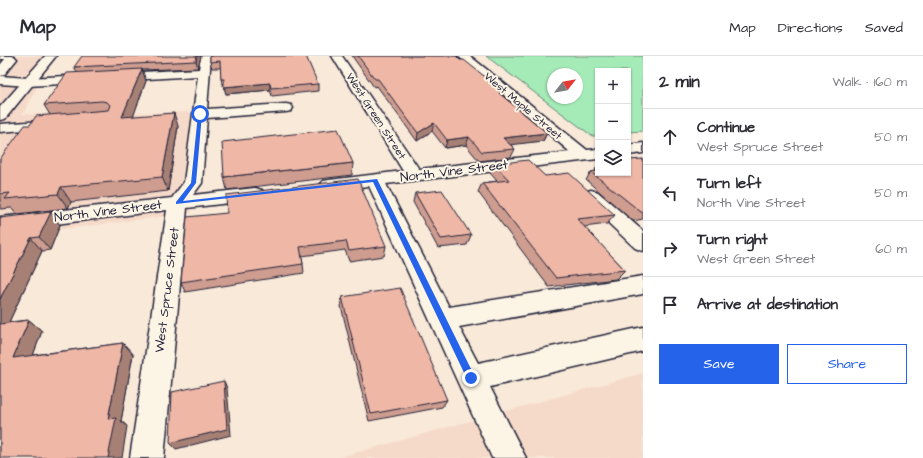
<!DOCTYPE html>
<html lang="en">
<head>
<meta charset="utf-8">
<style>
	body { margin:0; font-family:"Architects Daughter",sans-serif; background:#f7f7f7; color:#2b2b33 }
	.controls { position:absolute; right:12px; top:12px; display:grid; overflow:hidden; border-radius:0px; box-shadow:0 1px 3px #0004 }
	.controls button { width:36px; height:36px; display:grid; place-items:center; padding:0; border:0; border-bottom:1px solid #e1e1e2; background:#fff; color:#2b2b33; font:20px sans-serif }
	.compass { position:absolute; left:547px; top:12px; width:36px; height:36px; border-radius:50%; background:#fff; box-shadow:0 1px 3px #0004; rotate:59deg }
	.stop { position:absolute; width:12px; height:12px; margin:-9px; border:3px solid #2563eb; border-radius:50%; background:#fff }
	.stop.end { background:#2563eb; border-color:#fff; box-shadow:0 1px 4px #0008 }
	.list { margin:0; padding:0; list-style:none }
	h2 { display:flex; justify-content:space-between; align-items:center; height:52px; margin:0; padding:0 16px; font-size:17px }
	h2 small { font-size:13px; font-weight:400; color:#7c7c81 }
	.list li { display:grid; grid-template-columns:26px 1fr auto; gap:12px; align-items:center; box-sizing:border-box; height:56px; padding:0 16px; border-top:1px solid #e1e1e2 }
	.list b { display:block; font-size:15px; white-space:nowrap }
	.list p { margin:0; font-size:13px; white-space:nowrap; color:#7c7c81 }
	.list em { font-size:13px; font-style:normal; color:#7c7c81 }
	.actions { display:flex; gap:8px; padding:12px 16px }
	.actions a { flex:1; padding:9px 0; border:1px solid #2563eb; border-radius:0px; text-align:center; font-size:14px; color:#2563eb }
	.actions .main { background:#2563eb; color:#fff }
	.icon { flex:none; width:22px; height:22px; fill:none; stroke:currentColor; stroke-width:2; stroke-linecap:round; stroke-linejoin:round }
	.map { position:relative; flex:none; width:643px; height:402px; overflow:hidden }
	header { display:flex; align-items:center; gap:24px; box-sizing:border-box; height:56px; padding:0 20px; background:#fff; border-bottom:1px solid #e1e1e2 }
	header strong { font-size:19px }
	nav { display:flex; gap:22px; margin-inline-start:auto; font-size:14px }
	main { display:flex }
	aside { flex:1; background:#fff }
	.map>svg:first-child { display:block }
	.built { fill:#f6dac9 }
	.green { fill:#a5ebb7; stroke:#648679; fill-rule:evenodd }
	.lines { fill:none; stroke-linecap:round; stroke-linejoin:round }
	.minor-casing { stroke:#22223b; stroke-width:3 }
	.highway-casing { stroke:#22223b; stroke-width:3 }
	.minor { fill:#fcf5e5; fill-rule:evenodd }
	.highway { fill:#fcf5e5; fill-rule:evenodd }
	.wall { fill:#ce9d8f; stroke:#22223b }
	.shaded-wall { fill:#a78074; stroke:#22223b }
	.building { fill:#efb7a6; stroke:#22223b }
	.route { fill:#2563eb }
	.labels { text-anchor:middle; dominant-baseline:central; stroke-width:4; stroke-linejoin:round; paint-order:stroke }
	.far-street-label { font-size:11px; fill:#22223b; stroke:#fcf5e5 }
	.street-label { font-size:13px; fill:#22223b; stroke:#fcf5e5 }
</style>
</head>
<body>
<header>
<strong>Map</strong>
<nav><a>Map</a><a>Directions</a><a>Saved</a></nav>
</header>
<main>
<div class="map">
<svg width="643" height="402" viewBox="0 0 643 402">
	<rect width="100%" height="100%" fill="#f9e9d8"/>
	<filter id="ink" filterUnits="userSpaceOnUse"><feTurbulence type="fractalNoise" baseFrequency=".025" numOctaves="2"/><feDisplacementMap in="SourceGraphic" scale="8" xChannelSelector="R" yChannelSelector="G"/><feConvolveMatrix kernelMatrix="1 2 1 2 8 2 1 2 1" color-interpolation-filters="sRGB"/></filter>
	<g filter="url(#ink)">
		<path class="built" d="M 0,0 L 53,0 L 23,58 L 204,56 L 191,157 L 0,181 Z
			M 643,317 L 643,402 L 337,402 Z"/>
		<path class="green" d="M 486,0 L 643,0 L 643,75 L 628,76 L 628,15 L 598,15 L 598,80 L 592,80 ZM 553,18 L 577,18 L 577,42 L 553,42 Z"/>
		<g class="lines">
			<g class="minor-casing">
				<path id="minor" d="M 0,0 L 14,0 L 17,3 L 4,19 L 0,20 L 0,9 L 5,3 L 0,3 Z
					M 201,0 L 211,0 L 207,53 L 286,48 L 291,49 L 293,52 L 291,55 L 286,56 L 207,62 L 202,127 L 193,139 L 255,132 L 262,134 L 264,138 L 262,142 L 255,144 L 187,152 L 164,402 L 130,402 L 167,154 L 0,175 L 0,161 L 172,142 L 184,126 L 198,20 L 28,30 L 0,28 L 0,20 L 28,22 L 199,13 Z
					M 332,0 L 342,0 L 419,113 L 570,96 L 458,0 L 470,0 L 587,94 L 598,93 L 598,103 L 386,128 L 449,251 L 643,220 L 643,238 L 459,271 L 478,307 L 643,271 L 643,295 L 490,331 L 526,402 L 492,402 L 369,130 L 329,134 L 323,133 L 320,129 L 323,125 L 329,124 L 403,115 Z
					M 55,64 L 60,65 L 62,68 L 60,71 L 0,76 L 0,68 Z
					M 643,87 L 643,97 L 628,99 L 628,89 Z
					M 591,134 L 598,136 L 643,175 L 643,195 L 635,192 L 584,144 L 582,140 L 584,136 Z"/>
			</g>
			<g class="highway-casing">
				<path id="highway" d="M 45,0 L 56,0 L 5,63 L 0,64 L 0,51 Z"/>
			</g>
			<use href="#minor" class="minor"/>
			<use href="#highway" class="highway"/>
		</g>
		<path class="wall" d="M 201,0 L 198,12 L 142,14 L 146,25 L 133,60 L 178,70 L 168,135 L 71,146 L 68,152 L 17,158 L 12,152 L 0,153 L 0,103 L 30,69 L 50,59 L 44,49 L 77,16 L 74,11 Z
			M 210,0 L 318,28 L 318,35 L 272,40 L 270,34 L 226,38 L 224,30 L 223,30 L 221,23 L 221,12 L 212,12 L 210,6 Z
			M 352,0 L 456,0 L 504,36 L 503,40 L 547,77 L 543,85 L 510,88 L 515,93 L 511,101 L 479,105 L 466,89 L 445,92 L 432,75 L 417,85 L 377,30 L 374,31 Z
			M 643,103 L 643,163 L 633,165 L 586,124 L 591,116 L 596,115 L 595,114 L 598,109 L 598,117 Z
			M 353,107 L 352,119 L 227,134 L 224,121 Z
			M 494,108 L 545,120 L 615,159 L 607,168 L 584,171 L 625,214 L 616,223 L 549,231 L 478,136 L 482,127 L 497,125 L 490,117 Z
			M 415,137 L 471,179 L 467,189 L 438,192 L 413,146 Z
			M 227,157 L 386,190 L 384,200 L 349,205 L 345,194 L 302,200 L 303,208 L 304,217 L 185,236 L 181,226 Z
			M 0,162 L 60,169 L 50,194 L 42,195 L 9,266 L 29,264 L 42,275 L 33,299 L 123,287 L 133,298 L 121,365 L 127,370 L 0,402 Z
			M 342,241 L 447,344 L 442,351 L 369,365 L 341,250 Z"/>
		<path class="shaded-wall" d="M 197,0 L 201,0 L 198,12 L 196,5 Z
			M 142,13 L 146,25 L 128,75 L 122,61 Z
			M 270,27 L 270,34 L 226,38 L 224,31 Z
			M 504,36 L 502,44 L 499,37 Z
			M 174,57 L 178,70 L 168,135 L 162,121 Z
			M 434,67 L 432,75 L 417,85 L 418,77 Z
			M 547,77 L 543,85 L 500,90 L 503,82 Z
			M 469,81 L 466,89 L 445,92 L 447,84 Z
			M 61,131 L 71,146 L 68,152 L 58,138 Z
			M 51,156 L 60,169 L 50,194 L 39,181 Z
			M 31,182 L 42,195 L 2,281 L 0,280 L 0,243 Z
			M 29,264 L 42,275 L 28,313 L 13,302 Z
			M 123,287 L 133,298 L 121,365 L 127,370 L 122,402 L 108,402 L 108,363 Z
			M 224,325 L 227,332 L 231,379 L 176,393 L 170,387 Z"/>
		<path class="building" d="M 82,0 L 197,0 L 196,5 L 74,11 Z
			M 210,0 L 306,0 L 318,28 L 271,32 L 270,27 L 224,31 L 224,23 L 221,23 L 220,5 L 210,6 Z
			M 358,0 L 456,0 L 460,4 L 464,4 L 504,36 L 499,37 L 547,77 L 503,82 L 515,93 L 482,96 L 469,81 L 447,84 L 434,67 L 418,77 L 378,23 L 375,23 Z
			M 142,13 L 122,61 L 174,57 L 162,121 L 61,131 L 58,138 L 5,143 L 10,137 L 0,138 L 0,103 L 25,69 L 30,69 L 36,60 L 108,54 L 110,49 L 107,46 L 102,45 L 44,49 L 67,17 Z
			M 338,73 L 353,107 L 224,121 L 222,86 Z
			M 643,103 L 643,156 L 641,156 L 591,116 L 598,115 L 598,117 L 628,117 L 628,104 Z
			M 528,104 L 545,120 L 569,117 L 615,159 L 577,163 L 625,214 L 556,222 L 482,127 L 509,124 L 494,108 Z
			M 358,123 L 386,190 L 349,195 L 346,185 L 300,191 L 303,208 L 181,226 L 187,161 L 227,157 L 226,139 Z
			M 442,134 L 471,179 L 441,183 L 415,137 Z
			M 51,156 L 39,181 L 31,182 L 0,243 L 0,162 Z
			M 400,232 L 447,344 L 371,358 L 342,241 Z
			M 29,264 L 13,302 L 123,287 L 108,363 L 116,362 L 108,402 L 0,402 L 0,268 Z
			M 224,325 L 227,373 L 170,387 L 172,336 Z"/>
	</g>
	<path class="route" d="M 200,57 L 202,58 L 196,127 L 183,145 L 377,123 L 474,319 L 475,322 L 474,325 L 471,326 L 468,325 L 373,126 L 176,148 L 176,146 L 191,127 L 198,58 Z"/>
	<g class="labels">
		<g class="far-street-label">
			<text transform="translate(523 50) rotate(40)">West Maple Street</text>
			<text transform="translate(376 60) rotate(57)">West Green Street</text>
		</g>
		<g class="street-label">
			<text transform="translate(454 115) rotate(-7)">North Vine Street</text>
			<text transform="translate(108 155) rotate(-7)">North Vine Street</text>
			<text transform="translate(167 234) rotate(-83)">West Spruce Street</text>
		</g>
	</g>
</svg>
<div class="controls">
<button>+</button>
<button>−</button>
<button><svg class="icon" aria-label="layers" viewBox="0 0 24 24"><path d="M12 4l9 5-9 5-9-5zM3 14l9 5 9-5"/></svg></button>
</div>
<svg class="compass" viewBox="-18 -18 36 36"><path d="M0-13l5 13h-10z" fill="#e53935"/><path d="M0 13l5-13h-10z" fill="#7c7c81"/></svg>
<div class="stop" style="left:200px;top:58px"></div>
<div class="stop end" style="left:471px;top:322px"></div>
</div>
<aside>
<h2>2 min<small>Walk · 160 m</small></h2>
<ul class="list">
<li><svg class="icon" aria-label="ahead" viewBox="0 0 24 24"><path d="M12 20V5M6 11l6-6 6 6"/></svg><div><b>Continue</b><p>West Spruce Street</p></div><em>50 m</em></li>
<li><svg class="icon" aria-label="left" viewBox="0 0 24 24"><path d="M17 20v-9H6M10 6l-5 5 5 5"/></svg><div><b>Turn left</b><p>North Vine Street</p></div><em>50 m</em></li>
<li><svg class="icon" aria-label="right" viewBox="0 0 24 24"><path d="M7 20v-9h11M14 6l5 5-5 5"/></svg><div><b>Turn right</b><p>West Green Street</p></div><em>60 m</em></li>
<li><svg class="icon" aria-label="arrive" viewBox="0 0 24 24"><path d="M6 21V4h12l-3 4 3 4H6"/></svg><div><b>Arrive at destination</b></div></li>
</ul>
<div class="actions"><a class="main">Save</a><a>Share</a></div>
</aside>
</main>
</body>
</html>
